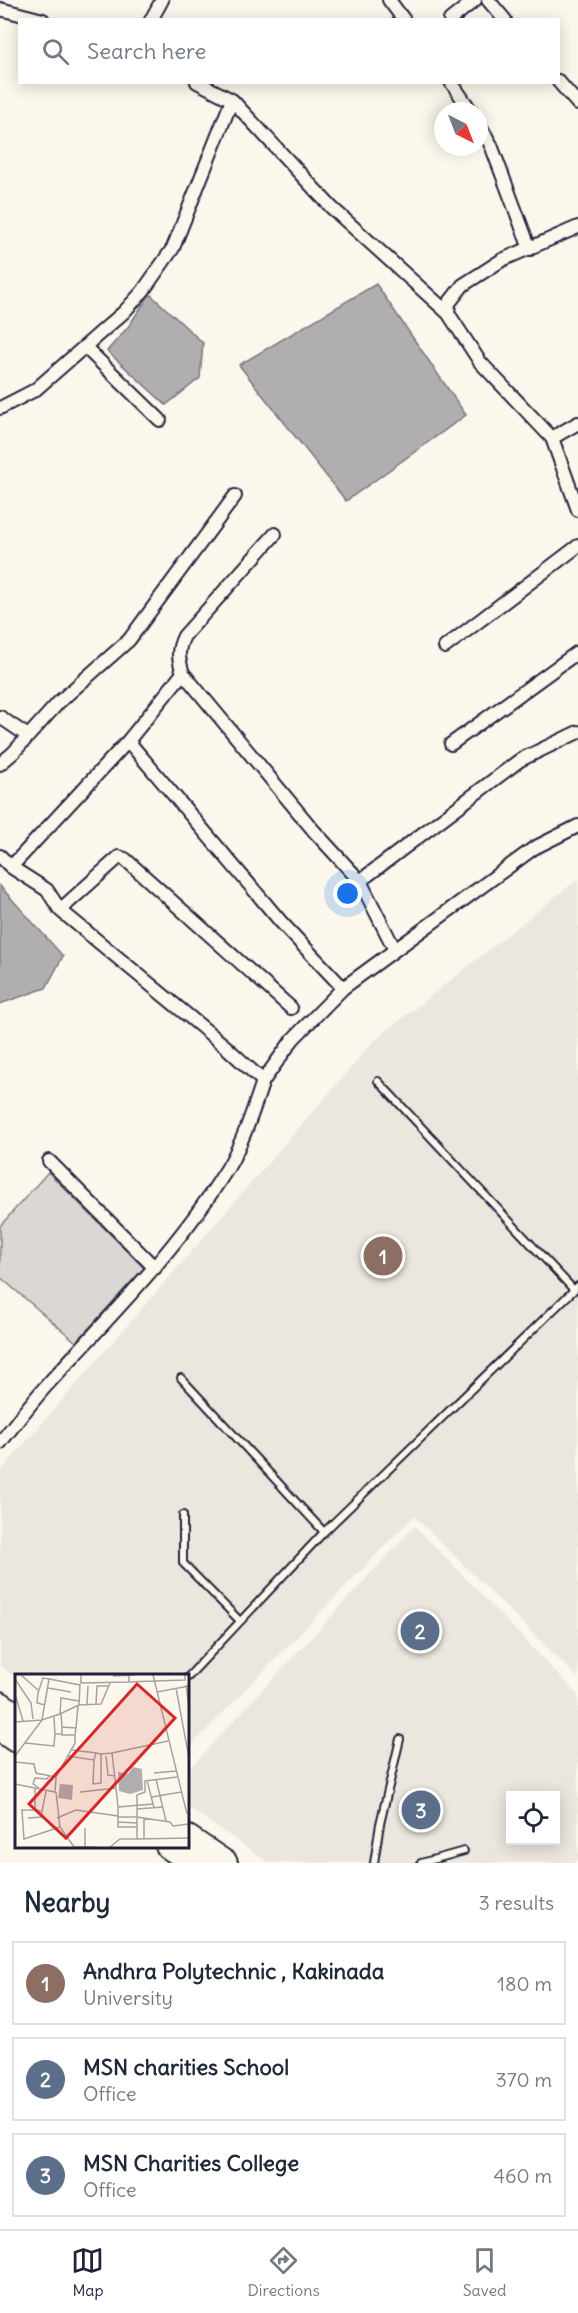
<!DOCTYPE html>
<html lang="en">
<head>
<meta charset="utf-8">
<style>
	body { margin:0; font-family:Delius,sans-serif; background:#f2f2f3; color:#1f2937 }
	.controls { position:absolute; right:18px; bottom:18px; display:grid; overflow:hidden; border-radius:0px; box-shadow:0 3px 15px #0003 }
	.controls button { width:54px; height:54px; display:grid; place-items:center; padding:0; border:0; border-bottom:2px solid #e0e1e3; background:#fff; color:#1f2937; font:30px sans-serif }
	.compass { position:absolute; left:434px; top:102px; width:54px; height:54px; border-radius:50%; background:#fff; box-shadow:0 3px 15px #0003; rotate:138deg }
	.you { position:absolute; left:348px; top:894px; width:21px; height:21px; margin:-15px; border:4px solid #fff; border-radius:50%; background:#1a73e8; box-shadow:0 0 0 9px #1a73e833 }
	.badge { display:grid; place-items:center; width:39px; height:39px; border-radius:50%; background:#22223b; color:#fff; font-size:20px; font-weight:700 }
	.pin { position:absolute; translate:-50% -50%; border:3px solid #fff; box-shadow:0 2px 6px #0006 }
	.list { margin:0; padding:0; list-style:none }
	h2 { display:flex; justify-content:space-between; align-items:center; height:78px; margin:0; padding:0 24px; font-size:26px }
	h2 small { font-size:20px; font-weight:400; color:#747a83 }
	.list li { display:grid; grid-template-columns:39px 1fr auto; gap:18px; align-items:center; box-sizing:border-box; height:84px; margin:0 12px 12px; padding:0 12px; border:2px solid #e0e1e3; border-radius:0px }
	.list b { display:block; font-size:22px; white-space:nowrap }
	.list p { margin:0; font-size:20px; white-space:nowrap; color:#747a83 }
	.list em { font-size:20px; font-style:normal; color:#747a83 }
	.icon { flex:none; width:33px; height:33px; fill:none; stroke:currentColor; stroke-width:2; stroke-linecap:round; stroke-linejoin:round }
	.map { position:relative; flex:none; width:578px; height:1863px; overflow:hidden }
	.search { position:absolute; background:#fff; box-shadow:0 3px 15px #0003; left:18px; right:18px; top:18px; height:66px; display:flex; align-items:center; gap:15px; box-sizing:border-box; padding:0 21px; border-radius:0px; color:#747a83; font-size:22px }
	.sheet { height:366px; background:#fff }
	nav { display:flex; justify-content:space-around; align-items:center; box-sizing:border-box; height:84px; border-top:2px solid #e0e1e3; background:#fff; font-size:16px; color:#747a83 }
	nav a { display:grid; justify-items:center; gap:3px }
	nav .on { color:#22223b }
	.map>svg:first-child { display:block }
	.built { fill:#ebe7df; fill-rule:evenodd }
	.green { fill:#dbd8d3; stroke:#7e7d87; stroke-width:1.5 }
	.water { fill:#b1aeb0; stroke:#787681; stroke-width:1.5 }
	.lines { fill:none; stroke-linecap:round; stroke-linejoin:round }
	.lane-casing { stroke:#22223b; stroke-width:10 }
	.street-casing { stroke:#22223b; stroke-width:16 }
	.highway-casing { stroke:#22223b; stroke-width:28 }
	.lane { stroke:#fbf7ec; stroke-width:6 }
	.street { stroke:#fbf7ec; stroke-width:12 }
	.highway { stroke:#fbf7ec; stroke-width:24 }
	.inset-road { fill:none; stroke:#a4a2a5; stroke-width:1.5 }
	.view { fill:#d62828; fill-opacity:0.15; stroke:#d62828; stroke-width:3 }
	.inset-edge { fill:none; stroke:#22223b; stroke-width:3 }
</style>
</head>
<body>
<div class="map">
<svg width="578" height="1863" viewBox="0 0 578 1863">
	<rect width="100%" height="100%" fill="#fbf7ec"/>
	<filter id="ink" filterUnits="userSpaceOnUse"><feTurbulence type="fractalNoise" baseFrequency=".0167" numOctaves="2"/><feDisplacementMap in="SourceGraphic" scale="12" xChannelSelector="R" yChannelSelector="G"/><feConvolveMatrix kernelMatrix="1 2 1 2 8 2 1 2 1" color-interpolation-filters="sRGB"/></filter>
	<g filter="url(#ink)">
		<path class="built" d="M 578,879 L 578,1678 L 414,1516 L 188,1749 L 188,1676 L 16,1676 L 16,1678 L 0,1665 L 0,1472 L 375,1040 Z
			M 415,1526 L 578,1695 L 578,1859 L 574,1863 L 269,1863 L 188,1807 L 188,1770 ZM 510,1796 L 556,1796 L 556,1840 L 510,1840 Z"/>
		<path class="green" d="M 48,1172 L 144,1268 L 76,1342 L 0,1277 L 0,1226 Z"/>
		<path class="water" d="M 376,284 L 466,415 L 346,501 L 239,365 Z
			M 150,294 L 203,343 L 200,378 L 166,405 L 107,351 L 128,327 Z
			M 0,886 L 63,956 L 46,988 L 0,1004 Z"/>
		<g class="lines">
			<g class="lane-casing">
				<path id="lane" d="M 378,1081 L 574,1290
					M 181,1378 L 324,1532
					M 183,1515 L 183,1563 L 240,1621
					M 188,1677 L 324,1532 L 578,1286
					M 374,1863 L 380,1824 L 400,1739
					M 421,1863 L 464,1851"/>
			</g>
			<g class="street-casing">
				<path id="street" d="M 389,0 L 404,20
					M 488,0 L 505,20
					M 0,9 L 43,20
					M 151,20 L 162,0
					M 450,20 L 475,0
					M 558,81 L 578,104
					M 197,82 L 232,100 L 332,208 L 448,313
					M 451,82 L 471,111
					M 479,124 L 491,145 L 530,249
					M 578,227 L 502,260 L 463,285 L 449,303 L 448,313 L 480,362 L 552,438 L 578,510
					M 85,347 L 160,420
					M 0,408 L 35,390 L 124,312 L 143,291 L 173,248 L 232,100
					M 552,438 L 578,423
					M 445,647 L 578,546
					M 183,673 C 178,658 177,650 184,636 L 275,534
					M 0,717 L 28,736
					M 578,732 L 520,760 L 360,881 L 395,950 L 534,848 L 578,826
					M 451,744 L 578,652
					M 0,764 L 13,753 L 59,702 L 129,640 L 235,496
					M 0,856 L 11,867 L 47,890 L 60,910 L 226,1047 L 263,1081 L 293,1039 L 343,988
					M 11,867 L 128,741
					M 360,881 L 314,831 L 183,673 L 128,741 L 281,922 L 343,988 L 395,950
					M 60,910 L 119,857 L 125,859 L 291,1008
					M 49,1161 L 155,1268
					M 0,1443 C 15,1424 30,1404 46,1386 C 110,1316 177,1250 227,1169 C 243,1142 253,1111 263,1081"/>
			</g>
			<g class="highway-casing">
				<path id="highway" d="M 0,1704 L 16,1715
					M 0,1729 L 16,1740
					M 188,1838 L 225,1863
					M 168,1846 L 193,1863"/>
			</g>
			<use href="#lane" class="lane"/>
			<use href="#street" class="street"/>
			<use href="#highway" class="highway"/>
		</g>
	</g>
	<g transform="translate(15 1674)">
		<rect width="174" height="174" fill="#fbf7ec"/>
		<path d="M 118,93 L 127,95 L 128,116 L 115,120 L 104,117 L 103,98 L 113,100 ZM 45,110 L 58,111 L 57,126 L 43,124 Z" fill="#b1aeb0"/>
		<path class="inset-road" d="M 6,1 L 23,16M 66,1 L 66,9 L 114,8M 114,1 L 114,8 L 139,7M 138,1 L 172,140M 98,2 L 120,1M 0,5 L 16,29 L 18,45M 140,7 L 170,6 L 170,1M 65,10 L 64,31 L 86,30 L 95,9M 171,11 L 174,34M 33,14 L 56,18M 161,14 L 174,84M 142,18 L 174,12M 0,20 L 8,47M 72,30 L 73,12M 81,30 L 82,12 L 94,12M 30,31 L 22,29 L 23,19 L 28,4 L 34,5M 64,31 L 45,40 L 46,24 L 64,27M 45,40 L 27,46 L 34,5 L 65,11M 46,40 L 47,53 L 61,54 L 63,32M 39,43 L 40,60 L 47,60M 0,48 L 27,46M 47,53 L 47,61 L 60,61 L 61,54M 10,69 L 39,72 L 40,60M 97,79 L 153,67M 0,82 L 27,46M 53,82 L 79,86 L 81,79 L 57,76M 91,82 L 93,101 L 100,102M 79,86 L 78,110 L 86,109 L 86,80 L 81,79M 0,88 L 19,90 L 21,99 L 41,103M 139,99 L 161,97M 162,103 L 130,107 L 130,118 L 122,121 L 122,143 L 155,148 L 158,152 L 174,150M 141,105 L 151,147M 132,106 L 139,134M 0,108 L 0,87M 0,110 L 40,118 L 41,103 L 60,69 L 60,61M 24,114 L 18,110 L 20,104 L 32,105 L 34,102M 101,114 L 103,133M 20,115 L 20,136 L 26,137M 41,118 L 45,153 L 59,173M 65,118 L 101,114 L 97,79 L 86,80M 137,123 L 166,118M 122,135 L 148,133M 20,136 L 7,136 L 9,165 L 45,153M 103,143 L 122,143 L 122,165 L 174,164M 13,144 L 26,143 L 31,117M 42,144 L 61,136 L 103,142M 129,144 L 129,165M 103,148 L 122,149M 122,153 L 103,153 L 103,133 L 138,130M 59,173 L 80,173M 70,173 L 70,154M 95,173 L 105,165 L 122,165"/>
		<path class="view" d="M 122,10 L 160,44 L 51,164 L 14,130 Z"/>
		<rect width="174" height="174" class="inset-edge"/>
	</g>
</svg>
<div class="controls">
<button><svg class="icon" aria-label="locate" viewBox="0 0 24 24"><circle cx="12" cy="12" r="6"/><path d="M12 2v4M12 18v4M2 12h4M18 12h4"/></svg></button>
</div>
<svg class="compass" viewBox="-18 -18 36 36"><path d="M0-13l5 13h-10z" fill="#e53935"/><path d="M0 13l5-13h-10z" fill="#747a83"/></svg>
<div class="you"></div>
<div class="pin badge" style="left:383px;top:1256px;background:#8d6e63">1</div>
<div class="pin badge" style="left:420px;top:1631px;background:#5c6f8a">2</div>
<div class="pin badge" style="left:421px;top:1810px;background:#5c6f8a">3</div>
<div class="search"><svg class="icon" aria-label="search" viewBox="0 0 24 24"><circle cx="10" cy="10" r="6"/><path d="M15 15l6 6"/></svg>Search here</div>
</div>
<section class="sheet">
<h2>Nearby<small>3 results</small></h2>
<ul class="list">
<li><span class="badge" style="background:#8d6e63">1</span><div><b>Andhra Polytechnic , Kakinada</b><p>University</p></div><em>180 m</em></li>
<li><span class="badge" style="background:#5c6f8a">2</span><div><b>MSN charities School</b><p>Office</p></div><em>370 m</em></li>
<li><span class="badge" style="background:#5c6f8a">3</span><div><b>MSN Charities College</b><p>Office</p></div><em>460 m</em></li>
</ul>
</section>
<nav>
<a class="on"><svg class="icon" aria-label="map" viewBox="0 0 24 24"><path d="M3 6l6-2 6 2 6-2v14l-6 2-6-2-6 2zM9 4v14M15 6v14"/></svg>Map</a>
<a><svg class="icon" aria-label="directions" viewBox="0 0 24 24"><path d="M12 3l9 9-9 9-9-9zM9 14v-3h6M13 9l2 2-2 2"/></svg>Directions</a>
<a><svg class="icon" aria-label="saved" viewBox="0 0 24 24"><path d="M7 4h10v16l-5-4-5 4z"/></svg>Saved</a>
</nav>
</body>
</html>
